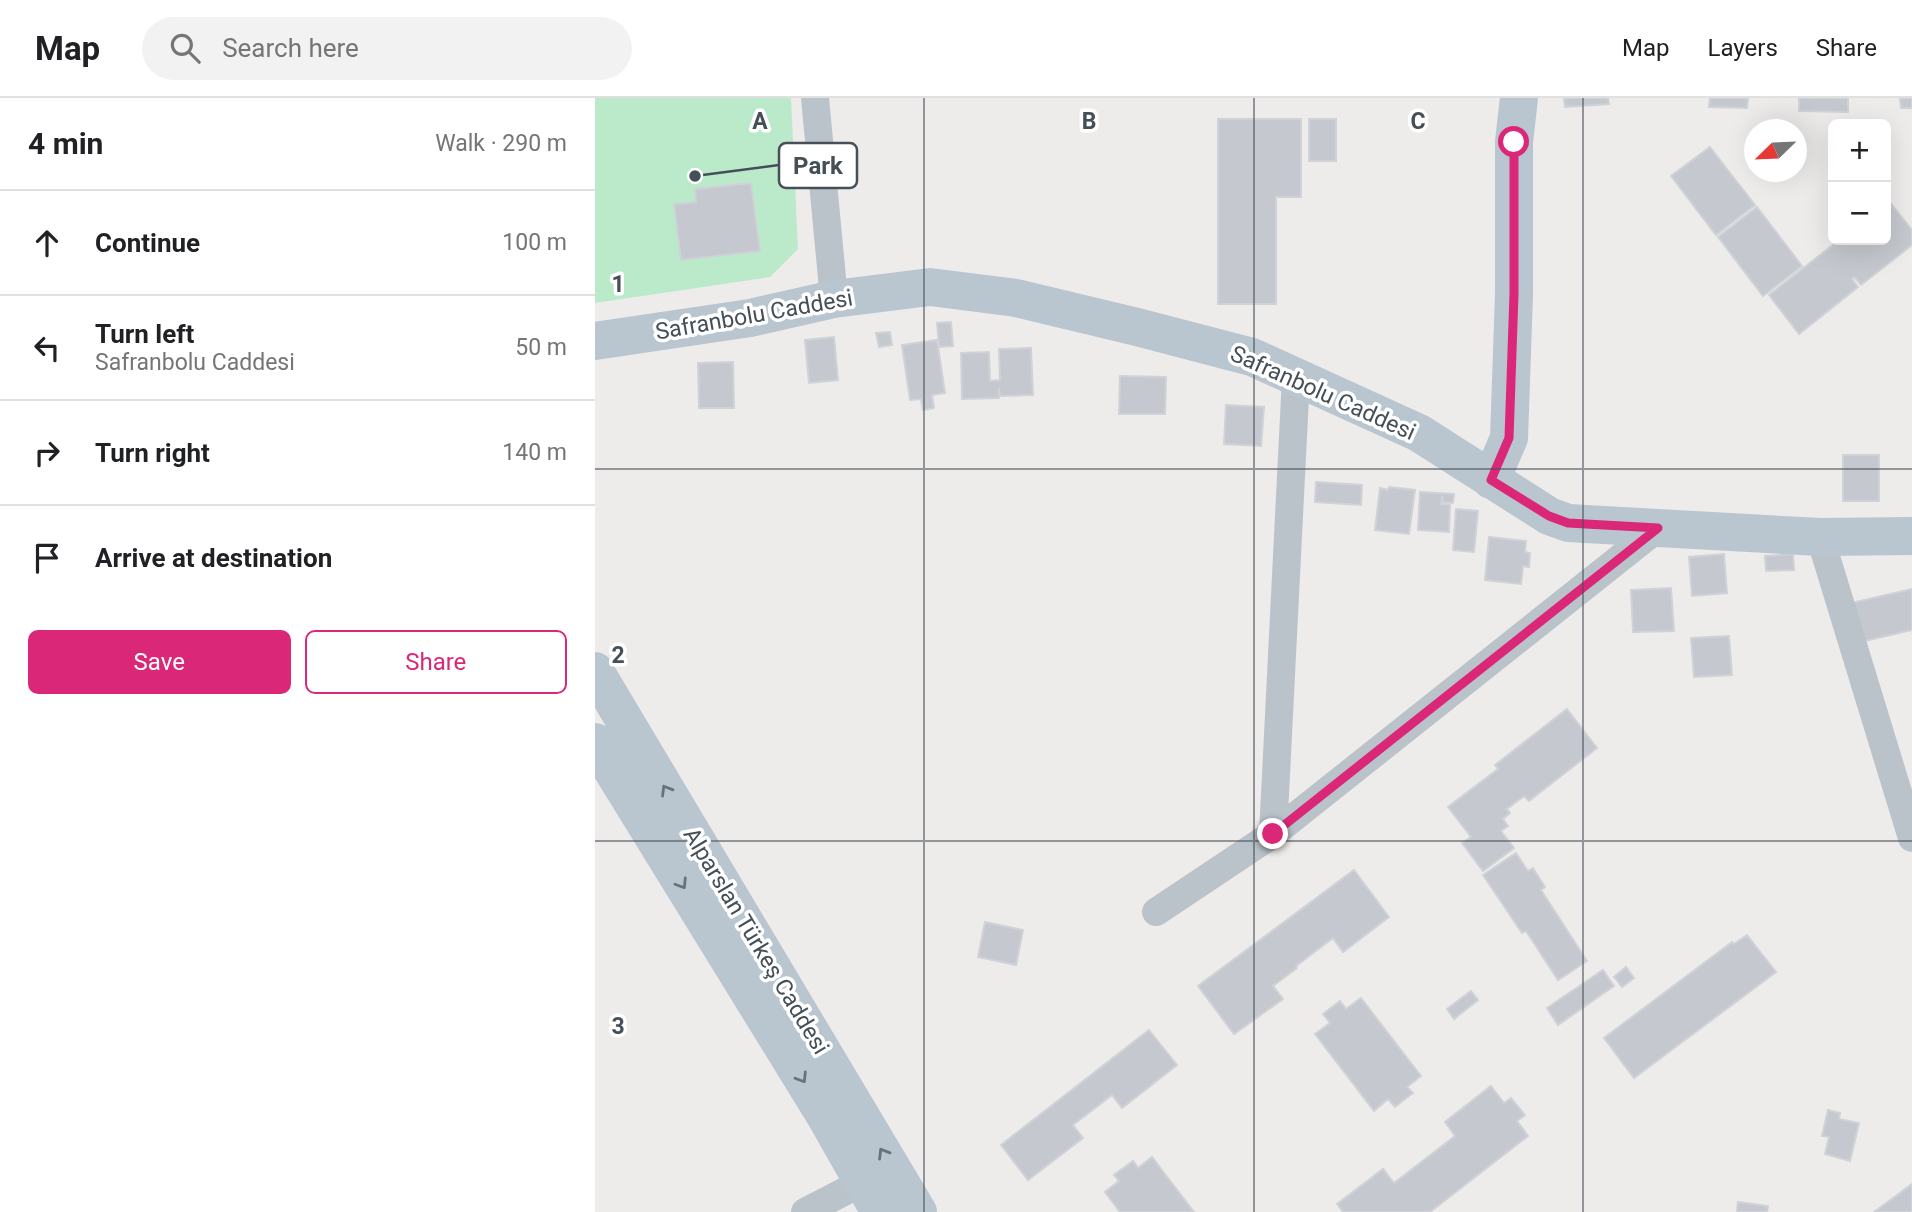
<!DOCTYPE html>
<html lang="en">
<head>
<meta charset="utf-8">
<style>
	body { margin:0; font-family:Roboto,sans-serif; background:#f2f2f2; color:#202124 }
	.controls { position:absolute; right:21px; top:21px; display:grid; overflow:hidden; border-radius:10px; box-shadow:0 7px 28px #0002 }
	.controls button { width:63px; height:63px; display:grid; place-items:center; padding:0; border:0; border-bottom:2px solid #e0e0e0; background:#fff; color:#202124; font:35px sans-serif }
	.compass { position:absolute; left:1149px; top:21px; width:63px; height:63px; border-radius:50%; background:#fff; box-shadow:0 7px 28px #0002; rotate:247deg }
	.stop { position:absolute; width:21px; height:21px; margin:-16px; border:5px solid #db2777; border-radius:50%; background:#fff }
	.stop.end { background:#db2777; border-color:#fff; box-shadow:0 2px 7px #0008 }
	.list { margin:0; padding:0; list-style:none }
	h2 { display:flex; justify-content:space-between; align-items:center; height:91px; margin:0; padding:0 28px; font-size:30px }
	h2 small { font-size:23px; font-weight:400; color:#757577 }
	.list li { display:grid; grid-template-columns:46px 1fr auto; gap:21px; align-items:center; box-sizing:border-box; height:105px; padding:0 28px; border-top:2px solid #e0e0e0 }
	.list b { display:block; font-size:26px; white-space:nowrap }
	.list p { margin:0; font-size:23px; white-space:nowrap; color:#757577 }
	.list em { font-size:23px; font-style:normal; color:#757577 }
	.actions { display:flex; gap:14px; padding:21px 28px }
	.actions a { flex:1; padding:16px 0; border:2px solid #db2777; border-radius:10px; text-align:center; font-size:24px; color:#db2777 }
	.actions .main { background:#db2777; color:#fff }
	.icon { flex:none; width:38px; height:38px; fill:none; stroke:currentColor; stroke-width:2; stroke-linecap:round; stroke-linejoin:round }
	.map { position:relative; flex:none; width:1317px; height:1114px; overflow:hidden }
	header { display:flex; align-items:center; gap:42px; box-sizing:border-box; height:98px; padding:0 35px; background:#fff; border-bottom:2px solid #e0e0e0 }
	header strong { font-size:33px }
	nav { display:flex; gap:38px; margin-inline-start:auto; font-size:24px }
	.search { width:490px; height:63px; background:#f2f2f2; display:flex; align-items:center; gap:18px; box-sizing:border-box; padding:0 24px; border-radius:38px; color:#757577; font-size:26px }
	main { display:flex }
	aside { flex:1; background:#fff }
	.map>svg:first-child { display:block }
	.green { fill:#bbeacb }
	.building { fill:#c5c8ce; stroke:#cfd2d7; stroke-width:2 }
	.lines { fill:none; stroke-linecap:round; stroke-linejoin:round }
	.street { stroke:#bac3ca; stroke-width:28 }
	.secondary { stroke:#b9c5cf; stroke-width:38 }
	.oneway { stroke:#68727b }
	.route { stroke:#db2777; stroke-width:9 }
	.grid { fill:none; stroke:#454f57; stroke-width:2; stroke-opacity:0.55 }
	.labels { text-anchor:middle; dominant-baseline:central; stroke-width:7; stroke-linejoin:round; paint-order:stroke }
	.street-label { font-size:23px; fill:#454f57; stroke:#fff }
	.grid-label { font-size:23px; text-anchor:middle; font-weight:bold; fill:#454f57; stroke:#fff; stroke-width:7; stroke-linejoin:round; paint-order:stroke }
	.leader { fill:none; stroke:#454f57; stroke-width:2.5 }
	.callout-dot { fill:#454f57; stroke:#fff; stroke-width:2.5 }
	.callout { fill:#fff; stroke:#454f57; stroke-width:2.5 }
	.callout-label { font-size:24px; text-anchor:middle; font-weight:bold; fill:#454f57 }
</style>
</head>
<body>
<header>
<strong>Map</strong>
<div class="search"><svg class="icon" aria-label="search" viewBox="0 0 24 24"><circle cx="10" cy="10" r="6"/><path d="M15 15l6 6"/></svg>Search here</div>
<nav><a>Map</a><a>Layers</a><a>Share</a></nav>
</header>
<main>
<aside>
<h2>4 min<small>Walk · 290 m</small></h2>
<ul class="list">
<li><svg class="icon" aria-label="ahead" viewBox="0 0 24 24"><path d="M12 20V5M6 11l6-6 6 6"/></svg><div><b>Continue</b></div><em>100 m</em></li>
<li><svg class="icon" aria-label="left" viewBox="0 0 24 24"><path d="M17 20v-9H6M10 6l-5 5 5 5"/></svg><div><b>Turn left</b><p>Safranbolu Caddesi</p></div><em>50 m</em></li>
<li><svg class="icon" aria-label="right" viewBox="0 0 24 24"><path d="M7 20v-9h11M14 6l5 5-5 5"/></svg><div><b>Turn right</b></div><em>140 m</em></li>
<li><svg class="icon" aria-label="arrive" viewBox="0 0 24 24"><path d="M6 21V4h12l-3 4 3 4H6"/></svg><div><b>Arrive at destination</b></div></li>
</ul>
<div class="actions"><a class="main">Save</a><a>Share</a></div>
</aside>
<div class="map">
<svg width="1317" height="1114" viewBox="0 0 1317 1114">
	<rect width="100%" height="100%" fill="#eeebeb"/>
	<path class="green" d="M 0,0 L 196,0 L 203,151 L 175,179 L 0,205 Z"/>
	<path class="building" d="M 969,0 L 1013,0 L 1014,6 L 970,9 Z
		M 1115,0 L 1153,0 L 1152,10 L 1114,9 Z
		M 1204,0 L 1253,0 L 1253,14 L 1204,13 Z
		M 1305,0 L 1317,0 L 1317,10 L 1306,10 Z
		M 623,21 L 706,21 L 706,99 L 681,99 L 681,206 L 623,206 Z
		M 714,21 L 741,21 L 741,63 L 714,63 Z
		M 1115,49 L 1160,107 L 1121,137 L 1076,78 Z
		M 156,85 L 165,153 L 86,162 L 79,106 L 101,104 L 100,91 Z
		M 1294,103 L 1317,132 L 1317,147 L 1266,187 L 1259,179 L 1257,181 L 1263,189 L 1204,236 L 1174,197 L 1244,142 L 1291,142 L 1291,105 Z
		M 1162,109 L 1207,168 L 1168,198 L 1123,139 Z
		M 356,224 L 358,248 L 344,249 L 342,225 Z
		M 295,234 L 297,247 L 284,249 L 281,235 Z
		M 239,239 L 243,282 L 214,285 L 210,242 Z
		M 342,242 L 350,295 L 337,297 L 339,310 L 328,312 L 326,301 L 315,302 L 307,247 Z
		M 436,250 L 438,297 L 405,298 L 404,290 L 404,300 L 367,301 L 366,255 L 394,254 L 395,283 L 405,282 L 404,251 Z
		M 138,264 L 139,310 L 104,310 L 103,265 Z
		M 525,278 L 571,279 L 570,316 L 524,316 Z
		M 631,307 L 669,309 L 666,348 L 629,346 Z
		M 1248,357 L 1284,357 L 1284,403 L 1248,403 Z
		M 721,384 L 767,387 L 766,407 L 720,404 Z
		M 794,389 L 820,392 L 814,436 L 780,432 L 785,390 L 793,392 Z
		M 825,394 L 859,396 L 858,405 L 848,404 L 847,398 L 846,406 L 855,407 L 854,434 L 823,432 Z
		M 861,411 L 883,413 L 879,454 L 858,452 Z
		M 894,439 L 931,443 L 930,454 L 935,455 L 934,469 L 928,468 L 926,486 L 890,482 Z
		M 1129,456 L 1132,495 L 1097,498 L 1094,459 Z
		M 1198,456 L 1199,472 L 1171,473 L 1170,458 Z
		M 1076,490 L 1079,533 L 1038,534 L 1036,492 Z
		M 1317,491 L 1317,532 L 1261,545 L 1252,506 Z
		M 1134,538 L 1137,577 L 1099,579 L 1096,540 Z
		M 972,611 L 1002,650 L 934,703 L 929,698 L 912,711 L 915,715 L 908,721 L 913,728 L 906,733 L 919,750 L 888,773 L 867,745 L 876,739 L 853,709 L 903,671 L 900,667 Z
		M 921,755 L 933,773 L 938,770 L 950,789 L 946,792 L 992,863 L 963,882 L 931,833 L 927,835 L 888,777 Z
		M 759,772 L 794,819 L 748,854 L 738,840 L 701,868 L 702,870 L 678,888 L 688,901 L 639,936 L 603,888 Z
		M 390,824 L 428,832 L 421,867 L 383,859 Z
		M 1152,837 L 1181,874 L 1039,980 L 1009,940 L 1137,844 L 1139,846 Z
		M 1031,869 L 1039,880 L 1027,889 L 1019,879 Z
		M 1008,872 L 1019,888 L 963,927 L 952,910 Z
		M 876,893 L 883,902 L 859,921 L 852,911 Z
		M 766,900 L 826,978 L 812,989 L 818,995 L 800,1009 L 793,1001 L 779,1013 L 720,936 L 735,925 L 728,916 L 745,903 L 751,911 Z
		M 554,932 L 582,967 L 527,1010 L 517,997 L 478,1027 L 488,1040 L 433,1082 L 406,1047 Z
		M 896,988 L 909,1005 L 916,1000 L 930,1017 L 922,1023 L 933,1038 L 835,1114 L 748,1114 L 742,1106 L 788,1071 L 799,1085 L 860,1038 L 850,1024 Z
		M 1233,1012 L 1245,1015 L 1244,1021 L 1264,1025 L 1255,1063 L 1230,1056 L 1234,1039 L 1227,1038 Z
		M 557,1059 L 599,1114 L 525,1114 L 510,1094 L 524,1083 L 519,1077 L 538,1063 L 543,1070 Z
		M 1317,1086 L 1317,1114 L 1279,1114 Z
		M 1143,1104 L 1173,1108 L 1172,1114 L 1142,1114 Z"/>
	<g class="lines">
		<path class="street" d="M 220,0 L 239,201
			M 1225,439 L 1317,740
			M 678,736 L 701,279
			M 561,814 L 678,736 L 1063,430
			M 210,1114 L 268,1084"/>
		<path class="secondary" d="M 0,243 L 155,220 L 239,201 L 335,189 L 421,200 L 542,229 L 657,259 L 824,335 L 954,418 L 973,425 L 1225,439 L 1317,438
			M 896,382 L 914,340 L 919,196 L 919,44 L 924,0
			M 0,573 L 323,1114
			M 0,644 L 231,1019 L 285,1114"/>
	</g>
	<defs><path id="oneway-chevron" d="M-2-3.5L2.5 0L-2 3.5" fill="none" stroke-width="1.6" stroke-linecap="round" stroke-linejoin="round" transform="scale(1.75)"/></defs>
	<g class="oneway">
		<use href="#oneway-chevron" transform="translate(71 692) rotate(-121)"/>
		<use href="#oneway-chevron" transform="translate(87 786) rotate(58)"/>
		<use href="#oneway-chevron" transform="translate(207 980) rotate(58)"/>
		<use href="#oneway-chevron" transform="translate(288 1055) rotate(-121)"/>
	</g>
	<g class="lines">
		<path class="route" d="M 678,736 L 1063,430 L 973,425 L 954,418 L 896,382 L 914,340 L 919,196 L 919,44"/>
	</g>
	<path class="grid" d="M 329,0 L 329,1114M 659,0 L 659,1114M 988,0 L 988,1114M 0,371 L 1317,371M 0,743 L 1317,743"/>
	<g class="labels">
		<g class="street-label">
			<text transform="translate(159 217) rotate(-10)">Safranbolu Caddesi</text>
			<text transform="translate(728 295) rotate(24)">Safranbolu Caddesi</text>
			<text transform="translate(161 843) rotate(59)">Alparslan Türkeş Caddesi</text>
		</g>
	</g>
	<g class="grid-label">
		<text x="165" y="31">A</text>
		<text x="494" y="31">B</text>
		<text x="823" y="31">C</text>
		<text x="23" y="194">1</text>
		<text x="23" y="565">2</text>
		<text x="23" y="936">3</text>
	</g>
	<path class="leader" d="M100 78L184 67"/>
	<circle class="callout-dot" cx="100" cy="78" r="7"/>
	<rect class="callout" x="184" y="45" width="78" height="45" rx="7"/>
	<g class="callout-label">
		<text x="223" y="76">Park</text>
	</g>
</svg>
<div class="controls">
<button>+</button>
<button>−</button>
</div>
<svg class="compass" viewBox="-18 -18 36 36"><path d="M0-13l5 13h-10z" fill="#e53935"/><path d="M0 13l5-13h-10z" fill="#757577"/></svg>
<div class="stop" style="left:919px;top:44px"></div>
<div class="stop end" style="left:678px;top:736px"></div>
</div>
</main>
</body>
</html>
